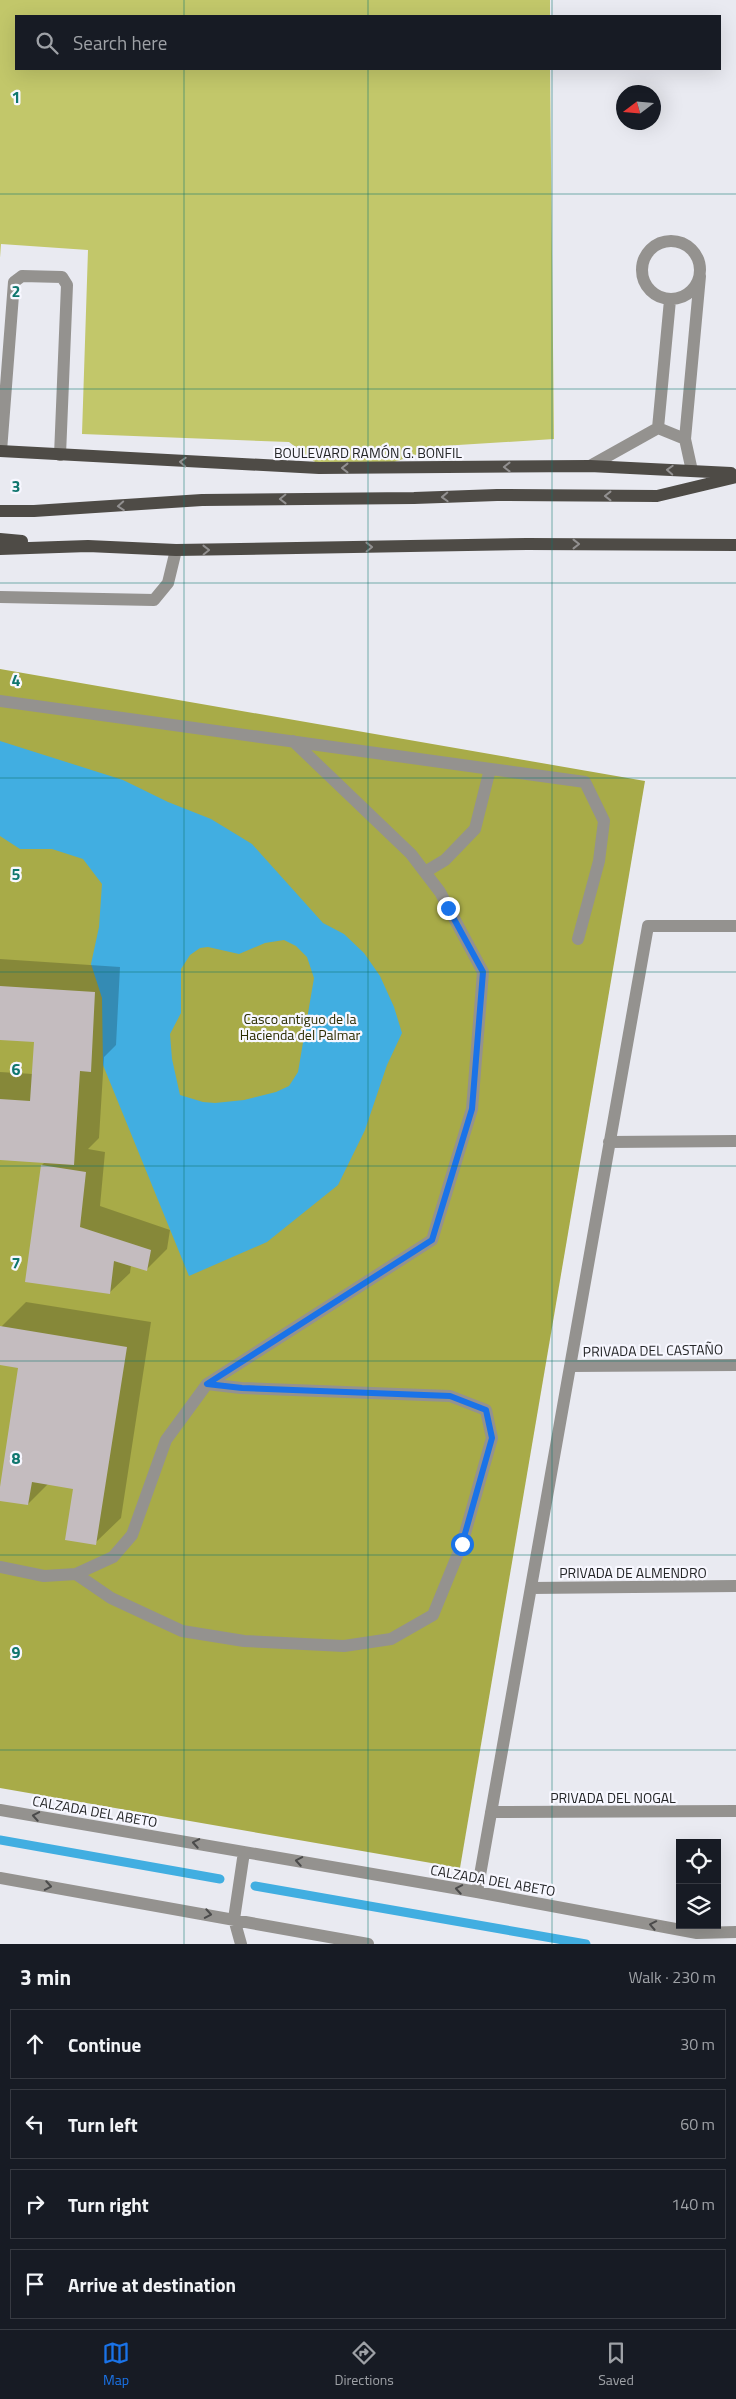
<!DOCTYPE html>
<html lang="en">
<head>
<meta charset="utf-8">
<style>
	body { margin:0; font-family:"Titillium Web",sans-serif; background:#242831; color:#f1f3f6 }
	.controls { position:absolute; right:15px; bottom:15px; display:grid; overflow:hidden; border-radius:0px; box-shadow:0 5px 20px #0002 }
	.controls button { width:45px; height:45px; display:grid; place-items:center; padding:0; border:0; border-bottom:1px solid #363941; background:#171b24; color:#f1f3f6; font:25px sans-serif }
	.compass { position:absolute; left:616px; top:85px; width:45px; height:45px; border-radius:50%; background:#171b24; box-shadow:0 5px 20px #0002; rotate:254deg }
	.stop { position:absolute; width:15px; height:15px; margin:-11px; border:4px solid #1a73e8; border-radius:50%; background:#fff }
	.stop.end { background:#1a73e8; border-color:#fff; box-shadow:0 1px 5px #0008 }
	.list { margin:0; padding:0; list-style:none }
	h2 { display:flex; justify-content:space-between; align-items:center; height:65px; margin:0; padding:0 20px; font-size:21px }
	h2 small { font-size:16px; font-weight:400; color:#9ea1a6 }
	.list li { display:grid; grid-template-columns:32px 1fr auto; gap:15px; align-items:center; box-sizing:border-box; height:70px; margin:0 10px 10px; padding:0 10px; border:1px solid #363941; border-radius:0px }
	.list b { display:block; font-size:19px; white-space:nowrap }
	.list em { font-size:16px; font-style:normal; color:#9ea1a6 }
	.icon { flex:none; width:28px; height:28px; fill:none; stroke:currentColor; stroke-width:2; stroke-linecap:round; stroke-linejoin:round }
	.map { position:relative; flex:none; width:736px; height:1944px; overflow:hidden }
	.search { position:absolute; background:#171b24; box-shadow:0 5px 20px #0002; left:15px; right:15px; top:15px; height:55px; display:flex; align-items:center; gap:12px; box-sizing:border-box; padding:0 18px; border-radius:0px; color:#9ea1a6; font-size:19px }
	.sheet { height:385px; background:#171b24 }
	nav { display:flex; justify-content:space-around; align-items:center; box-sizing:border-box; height:70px; border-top:1px solid #363941; background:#171b24; font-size:14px; color:#9ea1a6 }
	nav a { display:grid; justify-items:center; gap:2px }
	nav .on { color:#1a73e8 }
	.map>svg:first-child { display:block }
	.green { fill:#c2c76a }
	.forest { fill:#a8ab48 }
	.water { fill:#41aee1; fill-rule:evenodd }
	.shadow { fill:#0003 }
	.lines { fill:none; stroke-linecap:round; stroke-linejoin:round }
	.stream { stroke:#41aee1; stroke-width:9 }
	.building { fill:#c4bcbf }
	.minor { stroke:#94928f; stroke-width:12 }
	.major { stroke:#4e4b46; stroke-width:12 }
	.oneway { stroke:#929090 }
	.oneway2 { stroke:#4b4b4b }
	.route { stroke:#1a73e8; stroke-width:6 }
	.grid { fill:none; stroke:#0f766e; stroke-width:1; stroke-opacity:0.55 }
	.labels { text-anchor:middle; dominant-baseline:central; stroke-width:4.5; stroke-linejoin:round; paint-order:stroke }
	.street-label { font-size:14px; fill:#242527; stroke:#f7f7ff }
	.park-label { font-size:14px; fill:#2b2c01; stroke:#f7f7ff }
	.grid-label { font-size:16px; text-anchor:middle; font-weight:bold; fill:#0f766e; stroke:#f7f7ff; stroke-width:4.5; stroke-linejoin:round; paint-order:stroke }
</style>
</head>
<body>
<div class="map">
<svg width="736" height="1944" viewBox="0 0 736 1944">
	<rect width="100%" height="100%" fill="#e9eaf1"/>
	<path class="green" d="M 0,0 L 550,0 L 550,16 L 16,16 L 16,69 L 550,69 L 554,439 L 442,446 L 391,463 L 319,465 L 289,442 L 82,434 L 88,250 L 1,244 L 0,258 Z"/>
	<path class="forest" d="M 0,669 L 645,781 L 460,1868 L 0,1788 Z"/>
	<path class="water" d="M 0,741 L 123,780 L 168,802 L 211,819 L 252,844 L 323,923 L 344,934 L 364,953 L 380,976 L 394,1007 L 402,1033 L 387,1065 L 365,1130 L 338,1185 L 267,1242 L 189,1276 L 103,1065 L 102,998 L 91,964 L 99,927 L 102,884 L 83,859 L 52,849 L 20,849 L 0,836 ZM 284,940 L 296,946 L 307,957 L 314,978 L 298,1072 L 289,1086 L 276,1092 L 244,1100 L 215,1103 L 203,1102 L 180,1095 L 172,1059 L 170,1034 L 181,1013 L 181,969 L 190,955 L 200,948 L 208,947 L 239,954 L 265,943 Z"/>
	<path class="shadow" d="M 0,959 L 120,967 L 116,1045 L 104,1057 L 99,1138 L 88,1149 L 105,1152 L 100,1206 L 170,1230 L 167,1249 L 147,1269 L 131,1265 L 130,1273 L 109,1293 L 26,1281 L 42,1165 L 46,1161 L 0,1141 L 0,1072 L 33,1074 L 35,1041 L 0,1039 Z
		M 26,1302 L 151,1322 L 121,1518 L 95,1543 L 75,1488 L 48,1484 L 28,1504 L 0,1499 L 20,1367 L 0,1364 L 0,1332 L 1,1327 Z"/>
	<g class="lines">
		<path class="stream" d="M 0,1840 L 220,1879
			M 255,1886 L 586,1944"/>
	</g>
	<path class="building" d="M 0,986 L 95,992 L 91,1072 L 80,1071 L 74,1165 L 0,1160 L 0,1099 L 30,1101 L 34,1042 L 0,1040 Z
		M 41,1165 L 86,1172 L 80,1227 L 151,1250 L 147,1271 L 114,1261 L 110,1294 L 25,1282 Z
		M 0,1326 L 127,1347 L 96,1545 L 65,1540 L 73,1489 L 32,1482 L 28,1505 L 0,1501 L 0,1487 L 18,1368 L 0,1365 Z"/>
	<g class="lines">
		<path class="minor" d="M642 270a29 29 0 1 1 58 0a29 29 0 1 1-58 0Z
			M 658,428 L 685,439
			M 1,451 L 14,282 L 22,276 L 62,277 L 67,285 L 60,455
			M 590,466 L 658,428 L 670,300
			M 692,471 L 685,439 L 700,276
			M 0,597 L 154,600 L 168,583 L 176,550
			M 0,701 L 585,782 L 604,821 L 599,861 L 578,939
			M 425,872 L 445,860 L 475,829 L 490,769
			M 609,1142 L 736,1141
			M 570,1366 L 736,1365
			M 0,1567 L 44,1576 L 76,1574 L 113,1557 L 132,1535 L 166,1440 L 207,1384 L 432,1240 L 472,1109 L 483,972 L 440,892 L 411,854 L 293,741
			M 76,1574 L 111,1598 L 182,1631 L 244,1641 L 344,1646 L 391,1639 L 433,1615 L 462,1544 L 492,1438 L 486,1410 L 450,1396 L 241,1388 L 207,1384
			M 531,1588 L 736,1586
			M 0,1810 L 477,1892 L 697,1933 L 736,1932
			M 491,1812 L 736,1811
			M 0,1878 L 368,1944
			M 477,1892 L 648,926 L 736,926
			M 241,1944 L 234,1919 L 244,1852"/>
		<path class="major" d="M 0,451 L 319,468 L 590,466 L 731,473
			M 0,511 L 34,511 L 202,500 L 414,498 L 497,495 L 657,496 L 736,477
			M 0,539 L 22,541
			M 0,549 L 88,546 L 176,550 L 527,544 L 736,545"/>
	</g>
	<defs><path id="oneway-chevron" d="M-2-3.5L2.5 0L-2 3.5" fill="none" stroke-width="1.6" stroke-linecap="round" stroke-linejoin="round" transform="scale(1.25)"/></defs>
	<g class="oneway">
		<use href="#oneway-chevron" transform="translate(183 462) rotate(-177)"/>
		<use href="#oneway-chevron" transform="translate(507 467) rotate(180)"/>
		<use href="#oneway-chevron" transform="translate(345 468) rotate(180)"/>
		<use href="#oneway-chevron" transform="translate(670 470) rotate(-177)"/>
		<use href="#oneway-chevron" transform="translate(608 496) rotate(-180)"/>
		<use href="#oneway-chevron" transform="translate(445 497) rotate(178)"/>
		<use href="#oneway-chevron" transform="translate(283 499) rotate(179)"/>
		<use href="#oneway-chevron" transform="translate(121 506) rotate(176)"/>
		<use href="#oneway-chevron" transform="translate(576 544)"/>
		<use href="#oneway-chevron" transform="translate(369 547) rotate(-1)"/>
		<use href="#oneway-chevron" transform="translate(206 550) rotate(-1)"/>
	</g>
	<g class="oneway2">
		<use href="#oneway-chevron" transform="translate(36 1816) rotate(-170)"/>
		<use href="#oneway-chevron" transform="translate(196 1843) rotate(-170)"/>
		<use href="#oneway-chevron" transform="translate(299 1861) rotate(-170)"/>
		<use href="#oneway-chevron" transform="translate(48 1886) rotate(10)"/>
		<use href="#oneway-chevron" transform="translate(459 1889) rotate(-170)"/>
		<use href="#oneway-chevron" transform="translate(208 1914) rotate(10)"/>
		<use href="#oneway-chevron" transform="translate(653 1925) rotate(-169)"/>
	</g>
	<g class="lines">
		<path class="route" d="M 448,908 L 483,972 L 472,1109 L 432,1240 L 207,1384 L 242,1388 L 450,1396 L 486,1410 L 492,1438 L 462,1544"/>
	</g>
	<path class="grid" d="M 184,0 L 184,16M 368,0 L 368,16M 552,0 L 552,16M 184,69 L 184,1944M 368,69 L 368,1944M 552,69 L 552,1944M 0,194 L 736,194M 0,389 L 736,389M 0,583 L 736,583M 0,778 L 736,778M 0,972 L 736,972M 0,1166 L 736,1166M 0,1361 L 736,1361M 0,1555 L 736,1555M 0,1750 L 736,1750"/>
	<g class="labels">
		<g class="street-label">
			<text x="368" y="452">BOULEVARD RAMÓN G. BONFIL</text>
			<text transform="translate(653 1350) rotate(-1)">PRIVADA DEL CASTAÑO</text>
			<text x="633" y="1572">PRIVADA DE ALMENDRO</text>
			<text x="613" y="1797">PRIVADA DEL NOGAL</text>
			<text transform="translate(95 1811) rotate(10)">CALZADA DEL ABETO</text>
			<text transform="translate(493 1880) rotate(10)">CALZADA DEL ABETO</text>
		</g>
		<g class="park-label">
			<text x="300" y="1018">Casco antiguo de la<tspan x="300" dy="16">Hacienda del Palmar</tspan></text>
		</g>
	</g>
	<g class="grid-label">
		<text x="16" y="103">1</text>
		<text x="16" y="297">2</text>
		<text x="16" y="492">3</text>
		<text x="16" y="686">4</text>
		<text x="16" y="880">5</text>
		<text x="16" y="1075">6</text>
		<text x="16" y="1269">7</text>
		<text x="16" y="1464">8</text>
		<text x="16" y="1658">9</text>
	</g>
</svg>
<div class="controls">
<button><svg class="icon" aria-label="locate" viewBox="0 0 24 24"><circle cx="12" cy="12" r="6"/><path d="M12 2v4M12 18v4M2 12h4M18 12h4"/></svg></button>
<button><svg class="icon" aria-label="layers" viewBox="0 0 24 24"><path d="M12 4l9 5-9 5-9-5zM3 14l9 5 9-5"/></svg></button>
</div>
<svg class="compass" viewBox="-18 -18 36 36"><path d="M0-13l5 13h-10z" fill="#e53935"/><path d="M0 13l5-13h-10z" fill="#9ea1a6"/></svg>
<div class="stop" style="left:462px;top:1544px"></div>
<div class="stop end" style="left:448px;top:908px"></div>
<div class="search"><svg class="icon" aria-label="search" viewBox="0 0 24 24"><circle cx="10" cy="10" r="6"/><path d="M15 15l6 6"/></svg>Search here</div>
</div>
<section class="sheet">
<h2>3 min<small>Walk · 230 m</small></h2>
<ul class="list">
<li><svg class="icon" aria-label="ahead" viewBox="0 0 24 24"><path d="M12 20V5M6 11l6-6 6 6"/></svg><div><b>Continue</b></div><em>30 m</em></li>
<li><svg class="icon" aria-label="left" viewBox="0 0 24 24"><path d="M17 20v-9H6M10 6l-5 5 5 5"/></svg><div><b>Turn left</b></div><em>60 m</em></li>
<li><svg class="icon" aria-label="right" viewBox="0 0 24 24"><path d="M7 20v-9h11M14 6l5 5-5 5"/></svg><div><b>Turn right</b></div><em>140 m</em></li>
<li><svg class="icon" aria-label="arrive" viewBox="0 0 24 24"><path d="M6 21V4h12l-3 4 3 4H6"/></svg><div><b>Arrive at destination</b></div></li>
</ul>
</section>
<nav>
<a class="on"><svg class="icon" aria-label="map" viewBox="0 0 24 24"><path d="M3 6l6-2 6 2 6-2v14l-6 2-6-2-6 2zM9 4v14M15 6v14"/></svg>Map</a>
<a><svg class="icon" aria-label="directions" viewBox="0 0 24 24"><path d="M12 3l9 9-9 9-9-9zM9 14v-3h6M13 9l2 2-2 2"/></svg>Directions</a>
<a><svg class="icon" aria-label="saved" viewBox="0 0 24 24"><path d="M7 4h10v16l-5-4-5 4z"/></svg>Saved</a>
</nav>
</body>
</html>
